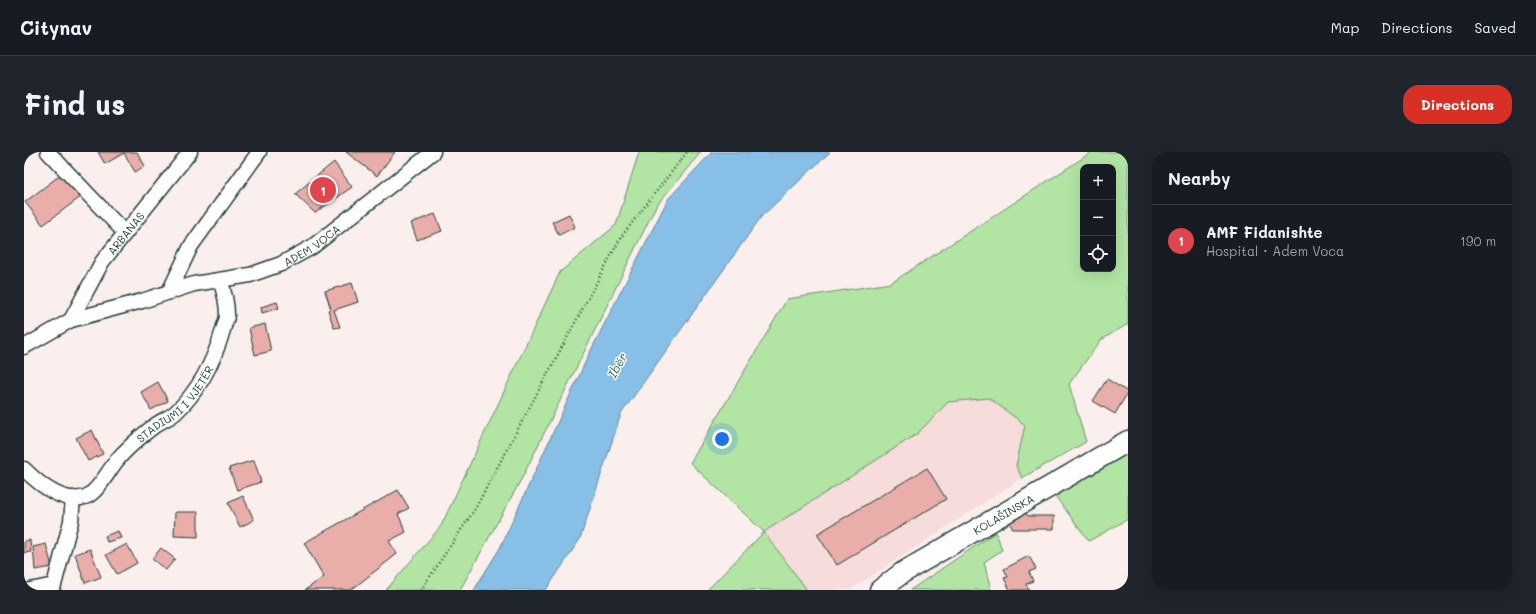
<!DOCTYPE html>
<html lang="en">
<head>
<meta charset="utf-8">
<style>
	body { margin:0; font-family:Mali,sans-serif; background:#20242c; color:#f1f3f6 }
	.controls { position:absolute; right:12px; top:12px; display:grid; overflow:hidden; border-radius:8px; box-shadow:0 4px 16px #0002 }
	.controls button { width:36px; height:36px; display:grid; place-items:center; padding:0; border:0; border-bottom:1px solid #363941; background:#171b24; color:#f1f3f6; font:20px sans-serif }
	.you { position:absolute; left:698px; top:287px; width:14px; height:14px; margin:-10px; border:3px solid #fff; border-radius:50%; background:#1a73e8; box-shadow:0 0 0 6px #1a73e833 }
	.badge { display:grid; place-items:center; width:26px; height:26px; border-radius:50%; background:#d93025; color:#fff; font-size:13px; font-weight:700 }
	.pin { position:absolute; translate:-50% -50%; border:2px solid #fff; box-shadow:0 1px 4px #0006 }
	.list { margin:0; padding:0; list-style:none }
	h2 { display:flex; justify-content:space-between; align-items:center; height:52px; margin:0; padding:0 16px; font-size:17px }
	h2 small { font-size:13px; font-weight:400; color:#9ea1a6 }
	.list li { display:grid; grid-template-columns:26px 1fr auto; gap:12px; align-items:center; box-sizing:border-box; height:72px; padding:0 16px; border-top:1px solid #363941 }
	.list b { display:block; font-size:15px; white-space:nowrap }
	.list p { margin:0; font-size:13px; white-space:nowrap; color:#9ea1a6 }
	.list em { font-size:13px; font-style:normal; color:#9ea1a6 }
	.icon { flex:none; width:22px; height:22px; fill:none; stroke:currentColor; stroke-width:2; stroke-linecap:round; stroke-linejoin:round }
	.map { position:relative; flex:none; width:1104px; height:438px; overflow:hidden; border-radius:16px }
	header { display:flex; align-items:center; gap:24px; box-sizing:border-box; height:56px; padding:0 20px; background:#171b24; border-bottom:1px solid #363941 }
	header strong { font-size:19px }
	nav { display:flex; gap:22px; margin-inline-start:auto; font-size:14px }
	.intro { display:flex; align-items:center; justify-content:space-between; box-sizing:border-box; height:96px; padding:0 24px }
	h1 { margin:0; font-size:28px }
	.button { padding:10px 18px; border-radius:16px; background:#d93025; color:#fff; font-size:14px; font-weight:700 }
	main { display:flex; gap:24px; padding:0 24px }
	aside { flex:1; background:#171b24; border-radius:16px; box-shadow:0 4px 16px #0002 }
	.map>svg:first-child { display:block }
	.built { fill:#f6dcda }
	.green { fill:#b2e4a4; stroke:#68906c; fill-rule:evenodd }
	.water { fill:#87bfe6; stroke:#5d8b9f }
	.building { fill:#e9aeaa; stroke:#1f3d34 }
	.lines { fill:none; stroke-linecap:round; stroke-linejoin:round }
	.street-casing { stroke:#1f3d34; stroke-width:17 }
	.secondary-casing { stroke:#1f3d34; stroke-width:23 }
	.path { stroke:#1f3d34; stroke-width:2.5; stroke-dasharray:1 3; stroke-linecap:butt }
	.street { stroke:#fff; stroke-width:14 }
	.secondary { stroke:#fff; stroke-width:20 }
	.labels { text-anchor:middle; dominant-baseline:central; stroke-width:3; stroke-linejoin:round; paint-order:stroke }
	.street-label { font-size:11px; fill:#1f3d34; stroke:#fff }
	.water-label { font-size:12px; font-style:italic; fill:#395e60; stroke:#fff }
</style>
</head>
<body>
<header>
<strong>Citynav</strong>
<nav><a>Map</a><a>Directions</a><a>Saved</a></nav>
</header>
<div class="intro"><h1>Find us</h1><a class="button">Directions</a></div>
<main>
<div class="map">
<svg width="1104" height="438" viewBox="0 0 1104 438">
	<rect width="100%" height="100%" fill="#fbefee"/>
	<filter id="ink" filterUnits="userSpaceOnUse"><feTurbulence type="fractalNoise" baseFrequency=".025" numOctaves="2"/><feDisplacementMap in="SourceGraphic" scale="8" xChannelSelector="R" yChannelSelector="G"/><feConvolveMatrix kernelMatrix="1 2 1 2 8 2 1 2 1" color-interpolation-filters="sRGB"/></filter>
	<g filter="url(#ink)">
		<path class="built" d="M 965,246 L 1001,273 L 992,314 L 998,326 L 826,438 L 783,438 L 740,380 L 893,282 L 924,250 Z"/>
		<path class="green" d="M 615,0 L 677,0 L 632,54 L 499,324 L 436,438 L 362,438 L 417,374 L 536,120 L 592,73 Z
			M 1068,0 L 1104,0 L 1104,172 L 1077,188 L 1045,232 L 1062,290 L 998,326 L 992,314 L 1001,273 L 965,246 L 924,250 L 893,282 L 740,380 L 783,438 L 683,438 L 740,380 L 666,311 L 763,147 L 867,131 ZM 1059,15 L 1089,15 L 1089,117 L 1059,117 Z
			M 1104,301 L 1104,367 L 1065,389 L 1031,344 Z
			M 972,380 L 978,398 L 960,410 L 967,438 L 886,438 Z"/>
		<path class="water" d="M 688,0 L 806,0 L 737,65 L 597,262 L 556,387 L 522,438 L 450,438 L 476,396 L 565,202 L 644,47 Z"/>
		<path class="building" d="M 74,0 L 113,0 L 121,14 L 111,20 L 100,1 L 81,12 Z
			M 322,0 L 371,0 L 353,24 Z
			M 310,10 L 328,35 L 291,61 L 271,42 Z
			M 40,20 L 58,44 L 19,73 L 1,50 Z
			M 411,62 L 418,79 L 393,88 L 387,71 Z
			M 545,62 L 551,75 L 535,83 L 528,70 Z
			M 328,131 L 334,150 L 310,158 L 316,175 L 310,176 L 304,158 L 307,157 L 301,139 Z
			M 253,150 L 255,156 L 238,161 L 237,155 Z
			M 241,172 L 247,199 L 231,203 L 225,176 Z
			M 1083,227 L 1104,240 L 1091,262 L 1069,249 Z
			M 134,230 L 144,249 L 127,258 L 117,240 Z
			M 68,278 L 79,302 L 64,309 L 52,286 Z
			M 230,308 L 237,330 L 213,338 L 205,316 Z
			M 903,316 L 922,347 L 813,413 L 793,382 Z
			M 374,338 L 385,356 L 374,362 L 382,380 L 365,389 L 373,402 L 327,438 L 281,438 L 300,425 L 280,391 Z
			M 219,344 L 230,368 L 216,375 L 204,351 Z
			M 1000,359 L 1004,364 L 1030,364 L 1030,377 L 989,377 L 984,369 Z
			M 151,360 L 174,360 L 174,385 L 150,384 Z
			M 94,379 L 97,386 L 83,390 L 81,384 Z
			M 6,388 L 7,400 L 0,401 L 0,389 Z
			M 22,392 L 28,415 L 11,418 L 9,395 Z
			M 103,392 L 113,411 L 93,422 L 82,403 Z
			M 137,396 L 151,407 L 142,418 L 128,407 Z
			M 66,397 L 77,425 L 61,431 L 51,402 Z
			M 1005,404 L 1012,417 L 1005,420 L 1009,429 L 1002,432 L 1005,438 L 986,438 L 980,426 L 984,425 L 980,417 Z"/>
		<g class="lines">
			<g class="street-casing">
				<g id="street">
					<path d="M 24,0 L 101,81"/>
					<path d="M 145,140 L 167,94 L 235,0"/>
					<path id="s1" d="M 47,168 L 78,110 L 166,0"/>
					<path id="s2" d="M 0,195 L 47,168 L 118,149 L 170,132 L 226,123 L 257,112 L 288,95 L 409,0"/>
					<path id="s3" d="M 0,317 C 14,331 39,352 61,345 C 74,341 85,317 94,307 C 102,297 123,279 133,272 C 139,268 145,266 151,261 C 175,239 190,209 199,178 C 200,173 203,168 203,163 C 203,151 200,139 196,128"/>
					<path d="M 6,438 L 30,433 L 47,369 L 49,346"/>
				</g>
			</g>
			<g class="secondary-casing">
				<g id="secondary">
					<path id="s4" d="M 856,438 L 878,421 L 1104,289"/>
				</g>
			</g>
			<path class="path" d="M 397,438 L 451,357 L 597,85 L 663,0"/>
			<use href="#street" class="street"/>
			<use href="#secondary" class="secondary"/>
		</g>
	</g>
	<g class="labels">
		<g class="street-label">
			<text stroke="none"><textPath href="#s1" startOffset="103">ARBANAS</textPath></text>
			<text stroke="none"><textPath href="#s2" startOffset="308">ADEM VOCA</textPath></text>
			<text stroke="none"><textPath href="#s3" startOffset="201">STADIUMI I VJETËR</textPath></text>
			<text stroke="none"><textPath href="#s4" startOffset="145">KOLAŠINSKA</textPath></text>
		</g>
		<g class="water-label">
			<text transform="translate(593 213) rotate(-61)">Ibër</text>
		</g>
	</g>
</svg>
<div class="controls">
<button>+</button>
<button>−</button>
<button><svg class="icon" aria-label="locate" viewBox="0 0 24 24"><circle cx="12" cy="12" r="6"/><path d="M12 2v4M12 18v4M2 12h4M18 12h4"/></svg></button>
</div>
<div class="you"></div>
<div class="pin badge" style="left:299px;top:38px;background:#e0444e">1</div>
</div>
<aside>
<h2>Nearby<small></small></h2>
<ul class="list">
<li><span class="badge" style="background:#e0444e">1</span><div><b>AMF Fidanishte</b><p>Hospital · Adem Voca</p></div><em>190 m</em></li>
</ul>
</aside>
</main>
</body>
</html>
